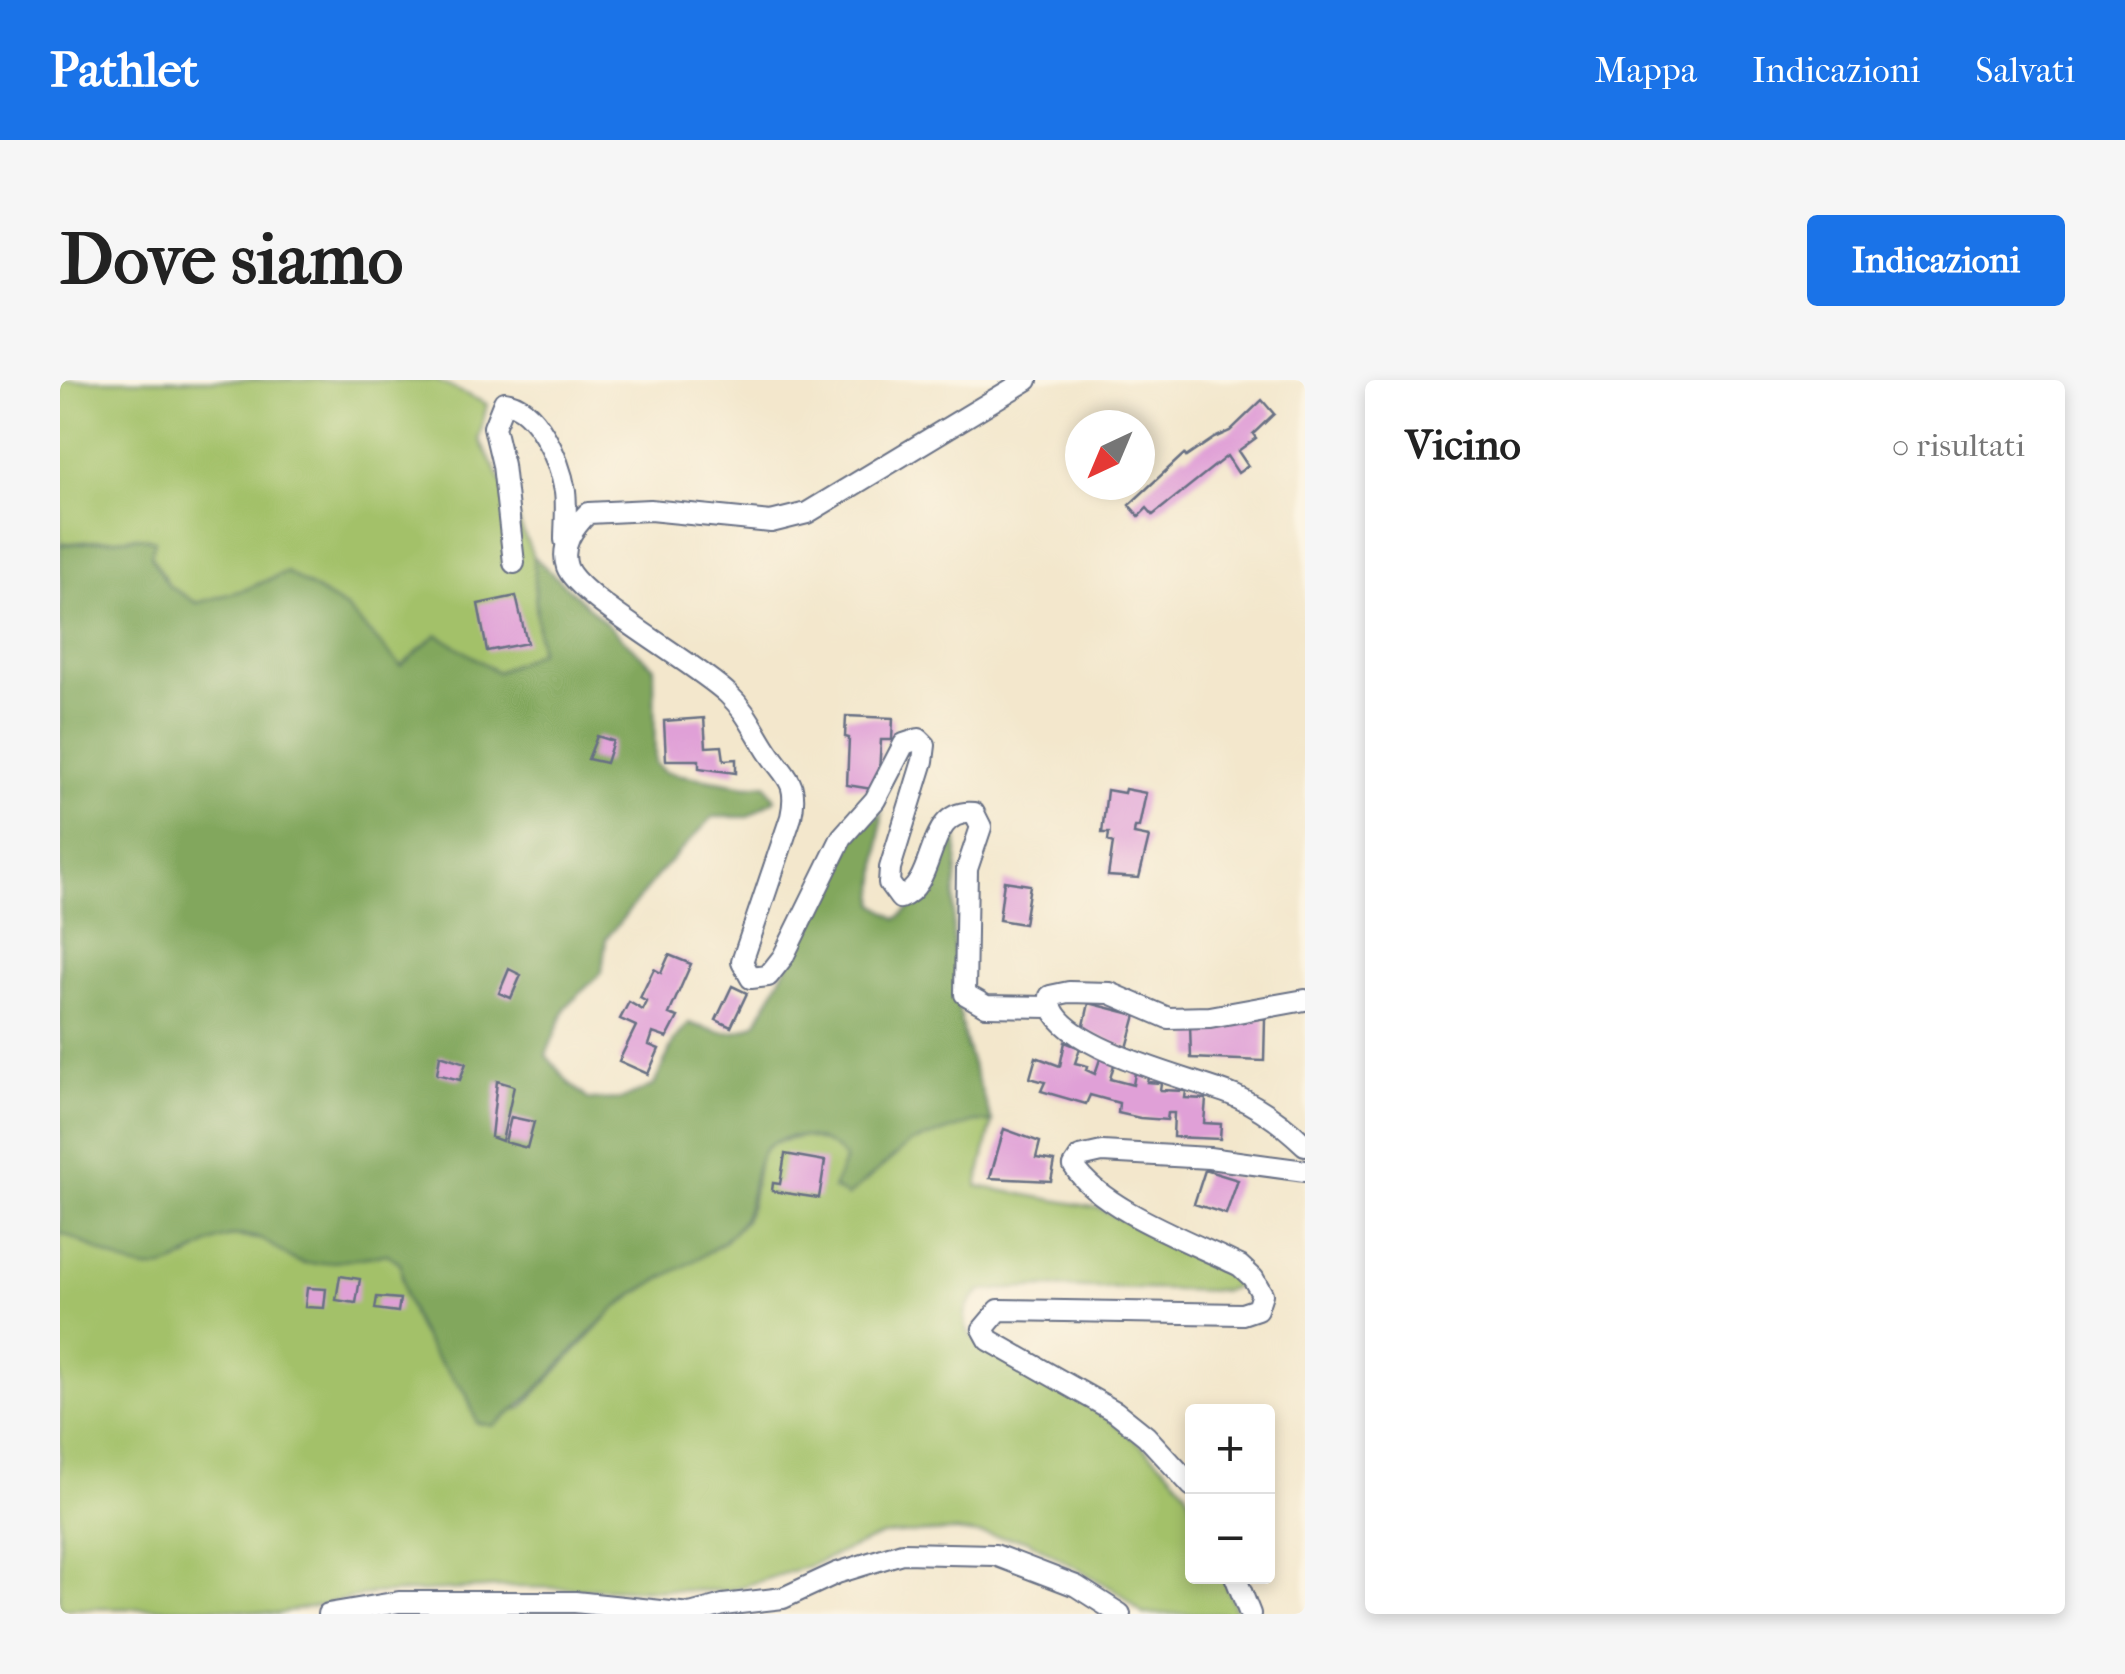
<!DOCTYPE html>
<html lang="it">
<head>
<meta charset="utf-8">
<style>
	body { margin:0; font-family:"IM FELL French Canon",serif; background:#f6f6f6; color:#222 }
	.controls { position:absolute; right:30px; bottom:30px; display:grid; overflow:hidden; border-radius:10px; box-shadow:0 5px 15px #0003 }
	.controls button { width:90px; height:90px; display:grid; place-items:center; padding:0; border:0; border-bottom:2px solid #e0e0e0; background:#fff; color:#222; font:50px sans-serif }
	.compass { position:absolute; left:1005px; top:30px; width:90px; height:90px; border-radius:50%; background:#fff; box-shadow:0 5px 15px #0003; rotate:224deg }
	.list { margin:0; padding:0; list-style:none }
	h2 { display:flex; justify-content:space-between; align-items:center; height:130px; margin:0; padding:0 40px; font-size:42px }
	h2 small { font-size:32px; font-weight:400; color:#767676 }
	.map { position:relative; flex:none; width:1245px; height:1234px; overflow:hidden; border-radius:10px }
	header { display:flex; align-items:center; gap:60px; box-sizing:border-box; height:140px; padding:0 50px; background:#1a73e8; color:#fff }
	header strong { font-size:48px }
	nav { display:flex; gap:55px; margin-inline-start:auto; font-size:35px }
	.intro { display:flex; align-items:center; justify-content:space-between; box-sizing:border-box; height:240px; padding:0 60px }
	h1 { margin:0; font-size:70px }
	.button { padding:25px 45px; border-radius:10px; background:#1a73e8; color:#fff; font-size:35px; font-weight:700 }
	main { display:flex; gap:60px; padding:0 60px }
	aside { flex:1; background:#fff; border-radius:10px; box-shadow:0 5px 15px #0003 }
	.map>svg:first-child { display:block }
	.green { fill:#a3c169; stroke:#5f7864; stroke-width:2.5 }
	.forest { fill:#82a75d; stroke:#4e6b5e; stroke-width:2.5 }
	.building { fill:#e0a0d7 }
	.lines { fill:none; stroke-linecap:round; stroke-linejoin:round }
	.minor-casing { stroke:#676f84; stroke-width:24 }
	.minor { stroke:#fff; stroke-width:20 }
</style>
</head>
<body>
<header>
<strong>Pathlet</strong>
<nav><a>Mappa</a><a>Indicazioni</a><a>Salvati</a></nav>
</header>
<div class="intro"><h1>Dove siamo</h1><a class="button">Indicazioni</a></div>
<main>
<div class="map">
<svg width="1245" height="1234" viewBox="0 0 1245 1234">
	<rect width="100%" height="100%" fill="#fcf5e5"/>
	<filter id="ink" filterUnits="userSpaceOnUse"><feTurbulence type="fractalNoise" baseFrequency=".01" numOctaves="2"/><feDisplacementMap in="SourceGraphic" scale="20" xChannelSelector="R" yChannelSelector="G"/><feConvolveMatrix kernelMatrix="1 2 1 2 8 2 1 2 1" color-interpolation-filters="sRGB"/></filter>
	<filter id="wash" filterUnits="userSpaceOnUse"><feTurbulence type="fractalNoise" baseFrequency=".0048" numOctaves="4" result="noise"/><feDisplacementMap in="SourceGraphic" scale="40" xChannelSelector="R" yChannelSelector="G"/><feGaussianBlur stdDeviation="2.25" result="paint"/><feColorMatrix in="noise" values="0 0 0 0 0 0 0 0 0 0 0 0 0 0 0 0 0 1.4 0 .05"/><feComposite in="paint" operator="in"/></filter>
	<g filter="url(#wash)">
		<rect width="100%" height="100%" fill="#f3e7cc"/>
		<path class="green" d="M 0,0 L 375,0 L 427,24 L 419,59 L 442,102 L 473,176 L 479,272 L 437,293 L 341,287 L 286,228 L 226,192 L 187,209 L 137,223 L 109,206 L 91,175 L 94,160 L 78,157 L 0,164 Z
			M 915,742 L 932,742 L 917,806 L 1038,828 L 1177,896 L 1179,905 L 1164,911 L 985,907 L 920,911 C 909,922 900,935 908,951 C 921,975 1023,1019 1050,1040 C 1072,1057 1106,1085 1123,1107 C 1141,1129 1132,1170 1132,1196 L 1164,1197 L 1177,1234 L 1083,1234 L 1060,1213 L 967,1160 L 894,1151 L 822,1155 L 749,1186 L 667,1211 L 444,1207 L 311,1214 L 217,1234 L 156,1228 L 0,1229 L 0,853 L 126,879 L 155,858 L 172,856 L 206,860 L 243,884 L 327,874 L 340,883 L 345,916 L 357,946 L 373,974 L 406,1013 L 417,1043 L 462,1028 L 556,928 L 598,899 L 661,865 L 673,853 L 685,840 L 691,825 L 700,774 L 712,763 L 744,756 L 776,766 L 785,779 L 788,816 L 850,762 Z"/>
		<path class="forest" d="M 78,157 L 95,160 L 91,176 L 109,206 L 137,223 L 187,209 L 226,192 L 286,228 L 341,286 L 377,254 L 437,292 L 479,272 L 473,176 L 594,287 L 595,383 L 604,392 L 687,406 L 706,404 L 715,419 L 688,437 L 653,437 L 602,490 L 546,559 L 542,592 L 506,627 L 486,675 L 509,703 L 529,720 L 563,719 L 594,705 L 614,661 L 629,643 C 654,652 675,659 697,642 L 801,447 L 822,433 L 815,524 L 837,539 L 862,518 L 886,456 L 895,449 C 902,482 892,515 893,550 C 894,584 896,619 903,652 C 909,682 923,712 932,742 L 915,742 L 850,763 L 788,816 L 773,809 L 785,779 C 769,757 733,749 710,765 C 688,779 698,825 677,848 C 645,884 592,896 555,929 C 512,966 482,1014 433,1046 L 417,1043 L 406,1013 L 373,974 L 357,946 L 345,916 L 340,883 L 327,874 C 310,876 255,887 242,883 C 222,878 210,858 187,856 C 148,852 131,884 94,889 C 67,892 27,861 0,853 L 0,165 Z"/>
		<g id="blocks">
			<path class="building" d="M 1202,20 L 1214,34 L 1193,54 L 1196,58 L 1178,71 L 1188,86 L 1178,93 L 1167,76 L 1093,135 L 1087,128 L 1079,136 L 1069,125 L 1124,74 L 1126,77 L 1154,58 L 1170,51 Z
				M 456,216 L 467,263 L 427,271 L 418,224 Z
				M 786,336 L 833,338 L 832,360 L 821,360 L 818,410 L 787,405 L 789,358 L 785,357 Z
				M 644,338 L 646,367 L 662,366 L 664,380 L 676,379 L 676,393 L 639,388 L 639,380 L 606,380 L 604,341 Z
				M 537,356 L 553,361 L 546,383 L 528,379 Z
				M 1065,409 L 1086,413 L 1079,447 L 1075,447 L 1074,454 L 1089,457 L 1079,498 L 1048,496 L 1053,463 L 1048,461 L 1049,453 L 1042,453 L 1047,410 L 1064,413 Z
				M 944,501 L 970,505 L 964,544 L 939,540 Z
				M 609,575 L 631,584 L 609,634 L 618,637 L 607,658 L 593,653 L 589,665 L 599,669 L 588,694 L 559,681 L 576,646 L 560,639 L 569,622 L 583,630 L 587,622 L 580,618 L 594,589 L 601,593 Z
				M 449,589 L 461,595 L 451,618 L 439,613 Z
				M 672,606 L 687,613 L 671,647 L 656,640 Z
				M 1029,623 L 1076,635 L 1067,668 L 1023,650 Z
				M 1205,638 L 1204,681 L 1131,678 L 1130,644 Z
				M 1005,662 L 1020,668 L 1015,683 L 1028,686 L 1026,690 L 1035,694 L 1041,676 L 1055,681 L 1050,699 L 1073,705 L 1076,687 L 1090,691 L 1087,702 L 1101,703 L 1100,710 L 1126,711 L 1125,718 L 1146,719 L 1144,743 L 1161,744 L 1160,759 L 1113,757 L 1114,733 L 1108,733 L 1107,740 L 1080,738 L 1058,733 L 1059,723 L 1030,715 L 1026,724 L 981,711 L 985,702 L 970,698 L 976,677 L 1000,686 Z
				M 380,675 L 406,683 L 400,700 L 377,694 Z
				M 437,701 L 454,706 L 442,761 L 431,757 Z
				M 451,737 L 474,742 L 467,768 L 445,762 Z
				M 944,749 L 980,762 L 976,778 L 995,781 L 991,801 L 930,798 Z
				M 725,774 L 765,781 L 759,818 L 712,811 L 713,803 L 720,804 Z
				M 1145,790 L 1178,800 L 1166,834 L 1134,824 Z
				M 280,896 L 300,899 L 296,923 L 276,920 Z
				M 247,908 L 266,909 L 264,928 L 245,927 Z
				M 317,917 L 340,919 L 338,932 L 315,929 Z"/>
		</g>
	</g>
	<g filter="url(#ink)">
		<use href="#blocks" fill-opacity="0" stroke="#676f84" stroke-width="2.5"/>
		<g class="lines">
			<g class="minor-casing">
				<path id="minor" d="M 967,0 L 747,133 L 711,142 L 590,130 L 528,133 C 514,147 500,165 507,187 C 518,218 637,284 668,314 C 686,331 694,350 707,370 C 725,398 739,400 731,437 L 682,582 L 691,598 L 708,596 L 723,577 L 782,457 L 815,420 L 844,364 L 859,359 L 865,365 L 863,381 L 830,488 L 829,503 L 840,518 C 879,504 863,428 914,433 L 921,447 L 907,489 L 905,614 L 926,626 L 989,627
					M 454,183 L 443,85 L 434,47 L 444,22 C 477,25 500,82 505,111 C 507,127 505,145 505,160
					M 1245,620 L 1150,637 L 1108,638 L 1050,613 L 1009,612 L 990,616 C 987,667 1136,699 1175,716 C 1200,727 1225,746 1245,765
					M 1132,1106 L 1086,1056 L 1056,1032 L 929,960 L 923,949 L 939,930 L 1182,934 L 1197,929 L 1202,914 L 1193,898 L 1180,886 C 1134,863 1040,829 1014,786 L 1020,777 L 1042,772 L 1149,778 L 1245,791
					M 1175,1196 L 1190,1234
					M 268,1234 L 339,1222 L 515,1222 L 630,1234
					M 630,1234 L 663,1225 L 723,1218 L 777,1193 L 842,1173 L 935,1175 L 1016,1206 L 1060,1234"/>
			</g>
			<use href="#minor" class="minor"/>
		</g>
	</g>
</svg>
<div class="controls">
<button>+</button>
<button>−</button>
</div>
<svg class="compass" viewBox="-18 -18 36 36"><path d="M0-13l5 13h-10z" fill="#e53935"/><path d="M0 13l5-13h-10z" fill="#767676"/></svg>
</div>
<aside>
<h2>Vicino<small>0 risultati</small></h2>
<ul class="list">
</ul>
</aside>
</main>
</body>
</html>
